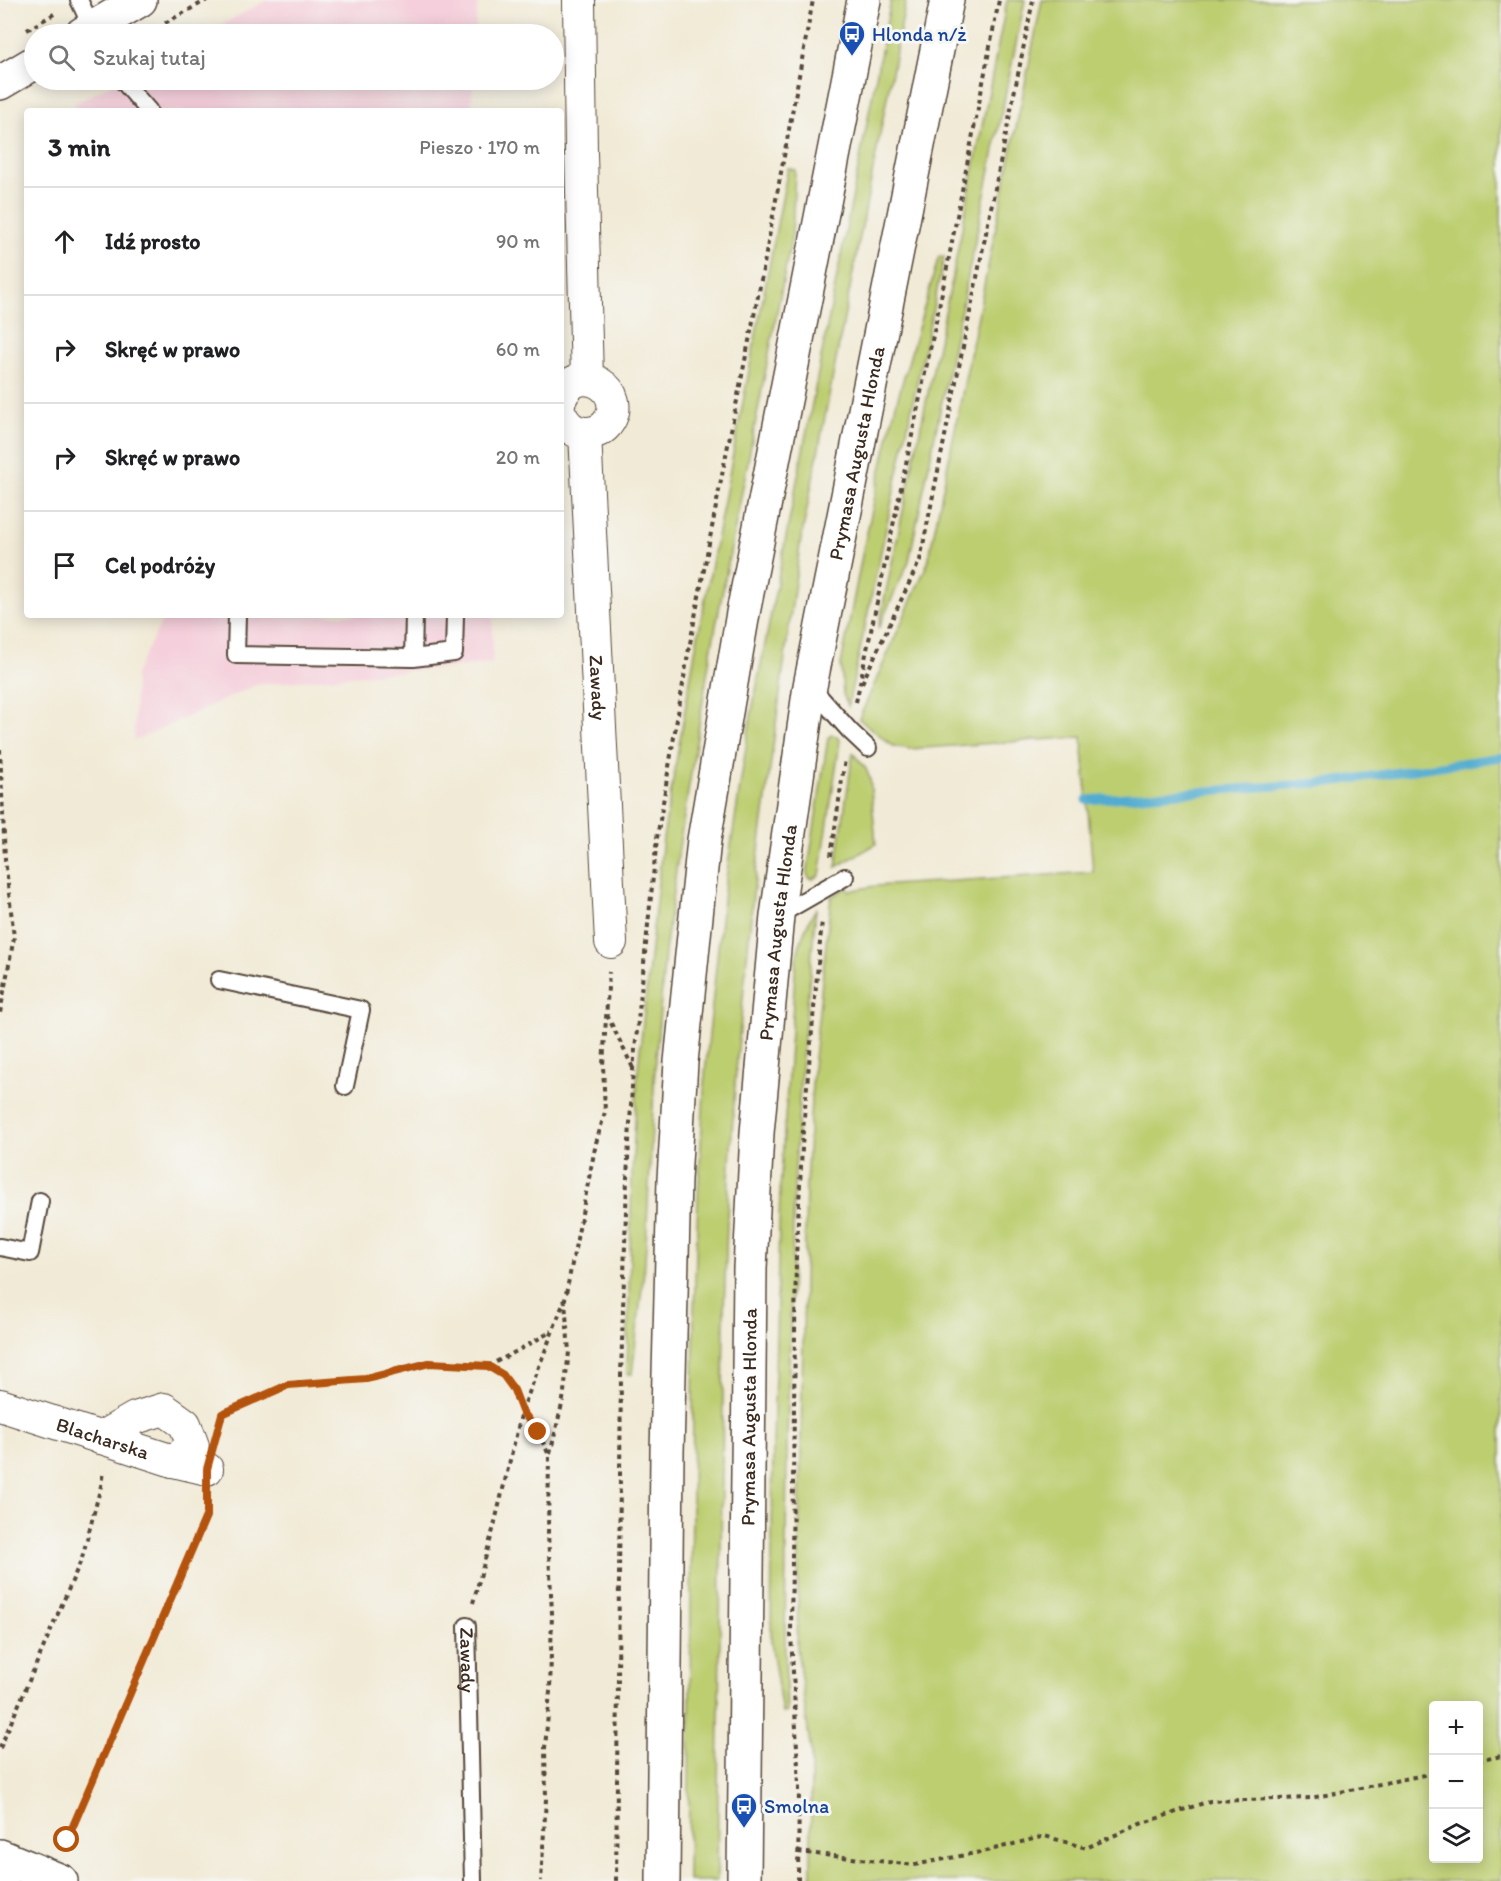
<!DOCTYPE html>
<html lang="pl">
<head>
<meta charset="utf-8">
<style>
	body { margin:0; font-family:Itim,sans-serif; background:#f2f2f2; color:#202124 }
	.controls { position:absolute; right:18px; bottom:18px; display:grid; overflow:hidden; border-radius:6px; box-shadow:0 3px 15px #0003 }
	.controls button { width:54px; height:54px; display:grid; place-items:center; padding:0; border:0; border-bottom:2px solid #e0e0e0; background:#fff; color:#202124; font:30px sans-serif }
	.stop { position:absolute; width:18px; height:18px; margin:-14px; border:4px solid #b45309; border-radius:50%; background:#fff }
	.stop.end { background:#b45309; border-color:#fff; box-shadow:0 2px 6px #0008 }
	.list { margin:0; padding:0; list-style:none }
	h2 { display:flex; justify-content:space-between; align-items:center; height:78px; margin:0; padding:0 24px; font-size:26px }
	h2 small { font-size:20px; font-weight:400; color:#757577 }
	.list li { display:grid; grid-template-columns:39px 1fr auto; gap:18px; align-items:center; box-sizing:border-box; height:108px; padding:0 24px; border-top:2px solid #e0e0e0 }
	.list b { display:block; font-size:22px; white-space:nowrap }
	.list em { font-size:20px; font-style:normal; color:#757577 }
	.icon { flex:none; width:33px; height:33px; fill:none; stroke:currentColor; stroke-width:2; stroke-linecap:round; stroke-linejoin:round }
	.map { position:relative; flex:none; width:1501px; height:1881px; overflow:hidden }
	.search { position:absolute; background:#fff; box-shadow:0 3px 15px #0003; left:24px; top:24px; width:540px; height:66px; display:flex; align-items:center; gap:15px; box-sizing:border-box; padding:0 21px; border-radius:33px; color:#757577; font-size:22px }
	.panel { position:absolute; background:#fff; box-shadow:0 3px 15px #0003; left:24px; top:108px; width:540px; height:510px; border-radius:6px }
	.map>svg:first-child { display:block }
	.built { fill:#f5cfdb }
	.grass { fill:#bdce71; stroke:#7c7c48; stroke-width:1.5; fill-rule:evenodd }
	.lines { fill:none; stroke-linecap:round; stroke-linejoin:round }
	.stream { stroke:#51accf; stroke-width:9 }
	.lane-casing { stroke:#56473a; stroke-width:20 }
	.street-casing { stroke:#56473a; stroke-width:34 }
	.secondary-casing { stroke:#56473a; stroke-width:36 }
	.path { stroke:#56473a; stroke-width:4; stroke-dasharray:4.5 4.5; stroke-linecap:butt }
	.lane { stroke:#fff; stroke-width:16 }
	.street { stroke:#fff; stroke-width:32 }
	.secondary { stroke:#fff; stroke-width:33 }
	.route { stroke:#b45309; stroke-width:8 }
	.labels { text-anchor:middle; dominant-baseline:central; stroke-width:6; stroke-linejoin:round; paint-order:stroke }
	.transit-label { font-size:20px; fill:#164399; stroke:#f6f6f2; text-anchor:start }
	.street-label { font-size:20px; fill:#3b2a1e; stroke:#f6f6f2 }
</style>
</head>
<body>
<div class="map">
<svg width="1501" height="1881" viewBox="0 0 1501 1881">
	<rect width="100%" height="100%" fill="#f6f6f2"/>
	<filter id="ink" filterUnits="userSpaceOnUse"><feTurbulence type="fractalNoise" baseFrequency=".0167" numOctaves="2"/><feDisplacementMap in="SourceGraphic" scale="12" xChannelSelector="R" yChannelSelector="G"/><feConvolveMatrix kernelMatrix="1 2 1 2 8 2 1 2 1" color-interpolation-filters="sRGB"/></filter>
	<filter id="wash" filterUnits="userSpaceOnUse"><feTurbulence type="fractalNoise" baseFrequency=".008" numOctaves="4" result="noise"/><feDisplacementMap in="SourceGraphic" scale="24" xChannelSelector="R" yChannelSelector="G"/><feGaussianBlur stdDeviation="1.35" result="paint"/><feColorMatrix in="noise" values="0 0 0 0 0 0 0 0 0 0 0 0 0 0 0 0 0 1.4 0 .05"/><feComposite in="paint" operator="in"/></filter>
	<g filter="url(#wash)">
		<rect width="100%" height="100%" fill="#f1ead6"/>
		<path class="built" d="M 268,0 L 478,0 L 475,34 L 204,34 Z
			M 120,80 L 473,80 L 471,111 L 81,111 L 74,104 Z
			M 165,615 L 493,615 L 492,663 L 256,685 L 134,741 L 135,674 Z"/>
		<path class="grass" d="M 891,0 L 906,0 L 800,545 L 753,895 L 736,1070 L 728,1194 L 724,1312 L 717,1881 L 688,1881 L 694,1312 L 698,1198 L 705,1073 L 724,891 L 750,721 Z
			M 1007,0 L 1025,0 L 909,561 L 878,629 L 951,284 Z
			M 1042,0 L 1501,0 L 1501,1881 L 811,1881 L 811,1753 L 797,1648 L 806,1185 L 813,1068 L 831,897 L 848,887 L 849,891 L 875,886 L 1093,872 L 1082,737 L 910,749 L 893,746 L 859,719 L 928,562 ZM 1434,1706 L 1478,1706 L 1478,1858 L 1434,1858 Z
			M 788,168 L 795,170 L 792,235 L 711,651 L 680,841 L 665,952 L 655,1068 L 645,1262 L 632,1374 L 627,1374 L 632,1175 L 638,1068 L 663,838 L 695,652 Z
			M 939,256 L 944,257 L 848,706 L 843,694 L 841,665 L 863,550 L 895,408 Z
			M 831,735 L 836,736 L 840,741 L 820,875 L 813,879 L 809,878 L 807,874 L 828,738 Z
			M 853,753 L 866,769 L 870,779 L 876,844 L 836,867 Z
			M 816,909 L 801,1069 L 794,1188 L 787,1442 L 785,1650 L 787,1712 L 782,1713 L 771,1641 L 773,1446 L 780,1190 L 796,960 C 800,940 805,925 816,909 Z"/>
		<g class="lines">
			<path class="stream" d="M 1087,800 L 1331,782 L 1501,757"/>
		</g>
	</g>
	<g filter="url(#ink)">
		<g class="lines">
			<g class="lane-casing">
				<g id="lane">
					<path d="M 79,0 L 95,34"/>
					<path d="M 122,80 L 149,111"/>
					<path d="M 237,615 L 236,655 L 413,658 L 414,615"/>
					<path d="M 413,658 L 454,653 L 455,615"/>
					<path d="M 810,686 L 850,731 L 868,748"/>
					<path d="M 777,916 L 845,877"/>
					<path d="M 219,980 L 361,1010 L 345,1086"/>
					<path d="M 0,1247 L 30,1253 L 40,1201"/>
					<path id="s1" d="M 467,1626 L 473,1881"/>
				</g>
			</g>
			<g class="street-casing">
				<g id="street">
					<path d="M 579,0 L 581,153 L 587,379"/>
					<path d="M 561,398 C 577,357 632,391 607,424 C 602,430 594,433 586,433 C 574,433 566,426 561,415"/>
					<path id="s2" d="M 585,434 L 611,942"/>
					<path id="s3" d="M 0,1405 L 173,1461 L 207,1469"/>
					<path d="M 100,1438 L 135,1418 L 164,1409 L 185,1424 L 193,1446 L 173,1461"/>
					<path d="M 0,1879 L 14,1862"/>
				</g>
			</g>
			<g class="secondary-casing">
				<g id="secondary">
					<path d="M 82,34 L 140,0"/>
					<path d="M 0,83 L 34,63"/>
					<path d="M 0,1856 L 61,1881"/>
					<path d="M 663,1881 L 667,1452 L 674,1179 L 681,1062 L 698,897 L 704,840 L 743,613 L 864,0"/>
					<path id="s4" d="M 744,1881 L 750,1268 L 757,1133 L 777,916 L 810,686 L 947,0"/>
				</g>
			</g>
			<path class="path" d="M 165,23 L 207,0
				M 27,30 L 54,14
				M 862,683 L 920,560 L 1033,0
				M 856,702 L 944,283 L 999,0
				M 0,749 L 5,859 L 14,937 L 0,1013
				M 831,856 L 845,759
				M 607,1015 L 633,1068
				M 488,1366 L 517,1351 L 552,1331
				M 220,1423 L 222,1414 L 288,1385 L 366,1379 L 429,1363 L 487,1366 L 503,1375 L 514,1390 L 522,1411 L 538,1432 L 549,1455 L 548,1533 L 552,1613 L 550,1691 L 545,1748 L 546,1799 L 541,1881
				M 550,1454 L 563,1400 L 569,1352 L 565,1302
				M 473,1603 L 493,1530 L 522,1411 L 565,1299 L 596,1143 L 605,1112 L 603,1065 L 609,972
				M 0,1748 L 82,1558 L 101,1486 L 103,1471
				M 1478,1761 L 1501,1756
				M 63,1848 L 207,1514 L 207,1501
				M 798,1852 L 914,1865 L 986,1851 L 1045,1836 L 1086,1848 L 1140,1824 L 1210,1801 L 1311,1798 L 1434,1773
				M 616,1881 L 621,1375 L 627,1178 L 633,1069 L 657,838 L 688,654 L 721,480 L 759,291 L 813,0
				M 798,1881 L 799,1786 L 791,1634 L 796,1257 L 803,1130 L 822,920"/>
			<use href="#lane" class="lane"/>
			<use href="#street" class="street"/>
			<use href="#secondary" class="secondary"/>
		</g>
	</g>
	<g class="lines" filter="url(#ink)">
		<path class="route" d="M 67,1840 L 207,1514 L 207,1469 L 222,1414 L 288,1385 L 366,1379 L 429,1363 L 488,1366 L 503,1375 L 514,1390 L 522,1411 L 538,1432"/>
	</g>
	<defs>
		<g id="bus-pin" transform="scale(1.35)"><path d="M0 17L-7.5 6A9.5 9.5 0 1 1 7.5 6Z" fill="#1a4fb4" stroke="#f6f6f2"/><path d="M-5-6H5V4H4V6H2V4H-2V6H-4V4H-5ZM-3.5-4V0h7V-4ZM-3.5 1.2v1.5H-2V1.2ZM2 1.2v1.5H3.5V1.2Z" fill="#fff"/></g>
	</defs>
	<g fill-rule="evenodd">
		<use href="#bus-pin" x="852" y="34"/>
		<use href="#bus-pin" x="744" y="1806"/>
	</g>
	<g class="labels">
		<g class="transit-label">
			<text x="872" y="34">Hlonda n/ż</text>
			<text x="764" y="1806">Smolna</text>
		</g>
		<g class="street-label">
			<text stroke="none"><textPath href="#s4" startOffset="1436">Prymasa Augusta Hlonda</textPath></text>
			<text stroke="none"><textPath href="#s2" startOffset="254">Zawady</textPath></text>
			<text stroke="none"><textPath href="#s4" startOffset="950">Prymasa Augusta Hlonda</textPath></text>
			<text stroke="none"><textPath href="#s4" startOffset="464">Prymasa Augusta Hlonda</textPath></text>
			<text stroke="none"><textPath href="#s3" startOffset="108">Blacharska</textPath></text>
			<text stroke="none"><textPath href="#s1" startOffset="34">Zawady</textPath></text>
		</g>
	</g>
</svg>
<div class="controls">
<button>+</button>
<button>−</button>
<button><svg class="icon" aria-label="layers" viewBox="0 0 24 24"><path d="M12 4l9 5-9 5-9-5zM3 14l9 5 9-5"/></svg></button>
</div>
<div class="stop" style="left:67px;top:1840px"></div>
<div class="stop end" style="left:538px;top:1432px"></div>
<div class="search"><svg class="icon" aria-label="search" viewBox="0 0 24 24"><circle cx="10" cy="10" r="6"/><path d="M15 15l6 6"/></svg>Szukaj tutaj</div>
<section class="panel">
<h2>3 min<small>Pieszo · 170 m</small></h2>
<ul class="list">
<li><svg class="icon" aria-label="ahead" viewBox="0 0 24 24"><path d="M12 20V5M6 11l6-6 6 6"/></svg><div><b>Idź prosto</b></div><em>90 m</em></li>
<li><svg class="icon" aria-label="right" viewBox="0 0 24 24"><path d="M7 20v-9h11M14 6l5 5-5 5"/></svg><div><b>Skręć w prawo</b></div><em>60 m</em></li>
<li><svg class="icon" aria-label="right" viewBox="0 0 24 24"><path d="M7 20v-9h11M14 6l5 5-5 5"/></svg><div><b>Skręć w prawo</b></div><em>20 m</em></li>
<li><svg class="icon" aria-label="arrive" viewBox="0 0 24 24"><path d="M6 21V4h12l-3 4 3 4H6"/></svg><div><b>Cel podróży</b></div></li>
</ul>
</section>
</div>
</body>
</html>
